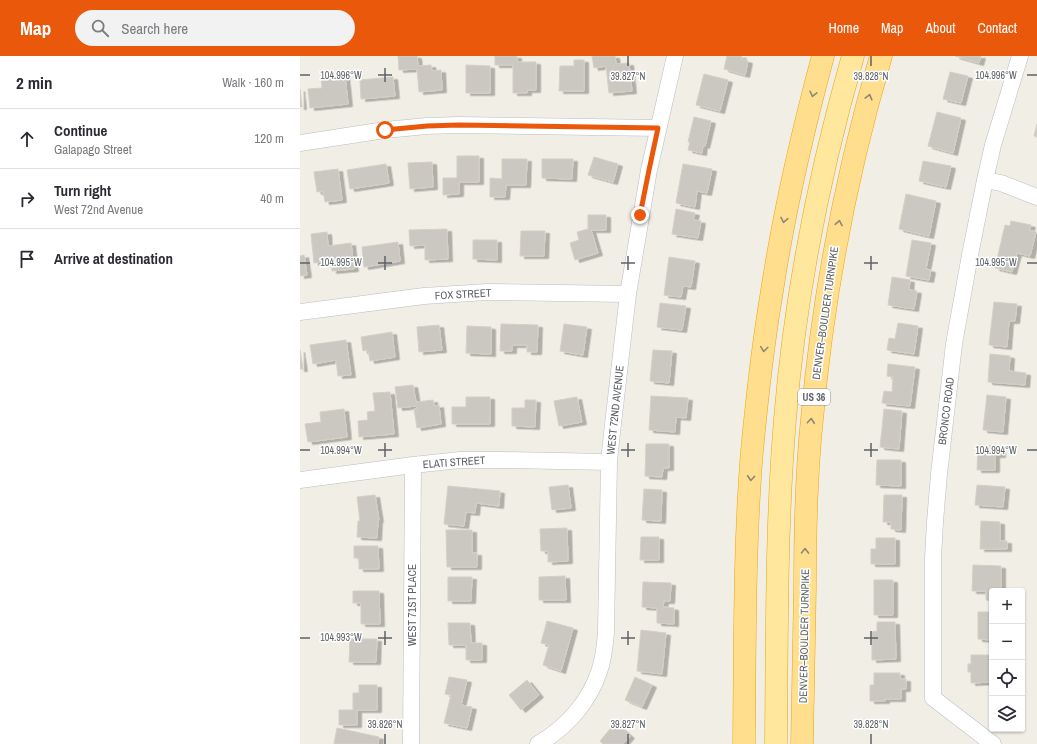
<!DOCTYPE html>
<html lang="en">
<head>
<meta charset="utf-8">
<style>
	body { margin:0; font-family:"Archivo Narrow",sans-serif; background:#f2f2f3; color:#2b2b33 }
	.controls { position:absolute; right:12px; bottom:12px; display:grid; overflow:hidden; border-radius:4px; box-shadow:0 1px 3px #0004 }
	.controls button { width:36px; height:36px; display:grid; place-items:center; padding:0; border:0; border-bottom:1px solid #e1e1e2; background:#fff; color:#2b2b33; font:20px sans-serif }
	.stop { position:absolute; width:12px; height:12px; margin:-9px; border:3px solid #ea580c; border-radius:50%; background:#fff }
	.stop.end { background:#ea580c; border-color:#fff; box-shadow:0 1px 4px #0008 }
	.list { margin:0; padding:0; list-style:none }
	h2 { display:flex; justify-content:space-between; align-items:center; height:52px; margin:0; padding:0 16px; font-size:17px }
	h2 small { font-size:13px; font-weight:400; color:#7c7c81 }
	.list li { display:grid; grid-template-columns:26px 1fr auto; gap:12px; align-items:center; box-sizing:border-box; height:60px; padding:0 16px; border-top:1px solid #e1e1e2 }
	.list b { display:block; font-size:15px; white-space:nowrap }
	.list p { margin:0; font-size:13px; white-space:nowrap; color:#7c7c81 }
	.list em { font-size:13px; font-style:normal; color:#7c7c81 }
	.icon { flex:none; width:22px; height:22px; fill:none; stroke:currentColor; stroke-width:2; stroke-linecap:round; stroke-linejoin:round }
	.map { position:relative; flex:none; width:737px; height:688px; overflow:hidden }
	header { display:flex; align-items:center; gap:24px; box-sizing:border-box; height:56px; padding:0 20px; background:#ea580c; color:#fff }
	header strong { font-size:19px }
	nav { display:flex; gap:22px; margin-inline-start:auto; font-size:14px }
	.search { width:280px; height:36px; background:#f2f2f3; display:flex; align-items:center; gap:10px; box-sizing:border-box; padding:0 14px; border-radius:22px; color:#7c7c81; font-size:15px }
	main { display:flex }
	aside { flex:1; background:#fff }
	.map>svg:first-child { display:block }
	.building { fill:#cbc8c2; stroke:#d6cfc3; filter:url(#shadow) }
	.lines { fill:none; stroke-linecap:round; stroke-linejoin:round }
	.minor-casing { stroke:#babdc2; stroke-width:17 }
	.trunk-casing { stroke:#f6a200; stroke-width:23 }
	.motorway-casing { stroke:#f6a200; stroke-width:23 }
	.minor { stroke:#fff; stroke-width:16 }
	.trunk { stroke:#ffe79d; stroke-width:22 }
	.motorway { stroke:#ffdf8e; stroke-width:22 }
	.oneway { stroke:#8e8773 }
	.route { stroke:#ea580c; stroke-width:5 }
	.ticks { fill:none; stroke:#5d6167; stroke-width:1.5 }
	.labels { text-anchor:middle; dominant-baseline:central; stroke-width:3; stroke-linejoin:round; paint-order:stroke }
	.shield { fill:#fff; stroke:#8e9095; stroke-width:1 }
	.shield-label { font-size:10px; font-weight:bold; fill:#5d6167 }
	.street-label { font-size:11px; fill:#5d6167; stroke:#fff }
	.ticks-label { font-size:10px; text-anchor:middle; fill:#5d6167; stroke:#fff; stroke-width:3; stroke-linejoin:round; paint-order:stroke }
</style>
</head>
<body>
<header>
<strong>Map</strong>
<div class="search"><svg class="icon" aria-label="search" viewBox="0 0 24 24"><circle cx="10" cy="10" r="6"/><path d="M15 15l6 6"/></svg>Search here</div>
<nav><a>Home</a><a>Map</a><a>About</a><a>Contact</a></nav>
</header>
<main>
<aside>
<h2>2 min<small>Walk · 160 m</small></h2>
<ul class="list">
<li><svg class="icon" aria-label="ahead" viewBox="0 0 24 24"><path d="M12 20V5M6 11l6-6 6 6"/></svg><div><b>Continue</b><p>Galapago Street</p></div><em>120 m</em></li>
<li><svg class="icon" aria-label="right" viewBox="0 0 24 24"><path d="M7 20v-9h11M14 6l5 5-5 5"/></svg><div><b>Turn right</b><p>West 72nd Avenue</p></div><em>40 m</em></li>
<li><svg class="icon" aria-label="arrive" viewBox="0 0 24 24"><path d="M6 21V4h12l-3 4 3 4H6"/></svg><div><b>Arrive at destination</b></div></li>
</ul>
</aside>
<div class="map">
<svg width="737" height="688" viewBox="0 0 737 688">
	<defs>
		<filter id="shadow"><feDropShadow dx="4.5" dy="2.5" stdDeviation="0" flood-color="#0004"/></filter>
	</defs>
	<rect width="100%" height="100%" fill="#f0eee5"/>
	<path class="building" d="M 98,0 L 117,0 L 118,10 L 131,9 L 132,15 L 141,14 L 142,34 L 119,36 L 117,13 L 99,14 Z
		M 195,0 L 217,0 L 217,6 L 236,6 L 236,34 L 227,34 L 227,37 L 213,37 L 213,9 L 195,9 Z
		M 292,0 L 315,0 L 316,8 L 329,7 L 332,35 L 309,37 L 306,10 L 294,12 Z
		M 427,0 L 442,0 L 441,3 L 448,5 L 445,19 L 424,13 Z
		M 655,0 L 681,0 L 679,7 Z
		M 274,4 L 284,4 L 284,35 L 259,35 L 260,10 L 274,10 Z
		M 166,9 L 190,10 L 190,37 L 166,37 Z
		M 650,16 L 668,20 L 661,47 L 643,43 Z
		M 404,18 L 428,24 L 420,55 L 396,49 Z
		M 45,19 L 48,48 L 10,52 L 8,33 L 22,32 L 21,22 Z
		M 93,21 L 95,40 L 61,43 L 60,24 Z
		M 0,33 L 2,51 L 0,51 Z
		M 637,56 L 661,62 L 653,97 L 628,90 Z
		M 394,61 L 411,65 L 405,90 L 403,89 L 402,97 L 388,94 L 390,86 L 388,86 Z
		M 737,68 L 737,81 L 734,80 Z
		M 157,100 L 179,100 L 179,126 L 159,126 L 159,138 L 143,139 L 143,122 L 157,122 Z
		M 294,101 L 318,108 L 313,126 L 288,119 Z
		M 202,103 L 227,103 L 226,129 L 206,129 L 205,141 L 190,141 L 190,122 L 202,123 Z
		M 242,103 L 273,103 L 272,123 L 242,122 Z
		M 623,105 L 651,110 L 646,131 L 619,125 Z
		M 132,106 L 133,131 L 110,133 L 108,107 Z
		M 86,108 L 89,127 L 50,133 L 47,114 Z
		M 383,108 L 412,113 L 407,137 L 397,135 L 395,151 L 376,147 Z
		M 38,113 L 42,144 L 25,146 L 23,135 L 17,136 L 14,116 Z
		M 606,138 L 636,145 L 629,180 L 599,173 Z
		M 376,153 L 395,157 L 393,164 L 401,165 L 398,182 L 372,178 Z
		M 288,159 L 306,159 L 306,174 L 291,174 L 298,197 L 275,204 L 270,187 L 279,184 L 277,176 L 288,173 Z
		M 711,165 L 731,169 L 729,174 L 736,176 L 730,200 L 717,197 L 712,216 L 695,212 L 705,169 L 710,170 Z
		M 147,173 L 148,203 L 125,204 L 125,189 L 110,190 L 109,174 Z
		M 221,175 L 245,175 L 244,200 L 220,200 Z
		M 27,176 L 28,190 L 51,187 L 54,213 L 32,215 L 31,205 L 14,207 L 11,178 Z
		M 173,184 L 197,184 L 197,204 L 173,203 Z
		M 612,184 L 631,187 L 626,213 L 631,214 L 629,224 L 606,220 Z
		M 98,186 L 100,205 L 64,211 L 62,191 Z
		M 4,199 L 7,219 L 0,220 L 0,200 Z
		M 369,201 L 395,205 L 391,231 L 383,230 L 381,241 L 364,239 Z
		M 592,221 L 610,224 L 609,234 L 617,235 L 614,253 L 588,249 Z
		M 694,246 L 717,248 L 715,265 L 709,265 L 707,291 L 689,289 Z
		M 360,247 L 386,250 L 382,274 L 357,271 Z
		M 598,267 L 618,270 L 614,298 L 587,294 L 589,282 L 595,283 Z
		M 201,268 L 238,269 L 237,296 L 227,296 L 227,289 L 212,289 L 212,295 L 200,295 Z
		M 264,268 L 287,271 L 283,299 L 260,295 Z
		M 139,269 L 142,294 L 119,296 L 117,271 Z
		M 167,270 L 191,271 L 191,298 L 166,297 Z
		M 92,276 L 95,301 L 70,305 L 68,294 L 63,295 L 61,281 Z
		M 46,284 L 51,319 L 38,320 L 36,304 L 13,308 L 10,289 Z
		M 0,294 L 3,313 L 0,313 Z
		M 353,294 L 372,295 L 369,327 L 350,325 Z
		M 690,298 L 710,300 L 709,315 L 726,317 L 725,329 L 688,326 Z
		M 588,308 L 615,311 L 610,350 L 582,347 L 584,335 L 592,336 L 593,321 L 587,320 Z
		M 113,329 L 116,346 L 133,344 L 134,350 L 139,349 L 141,368 L 117,372 L 114,353 L 117,353 L 116,350 L 98,352 L 95,331 Z
		M 90,336 L 94,378 L 59,381 L 58,365 L 68,364 L 67,356 L 75,355 L 73,337 Z
		M 687,339 L 706,341 L 703,376 L 683,374 Z
		M 351,340 L 388,342 L 386,362 L 376,361 L 375,376 L 349,374 Z
		M 166,341 L 190,341 L 190,368 L 152,368 L 152,351 L 166,351 Z
		M 277,341 L 282,366 L 259,370 L 254,345 Z
		M 225,344 L 236,344 L 235,371 L 212,370 L 212,352 L 225,352 Z
		M 44,353 L 47,381 L 8,386 L 5,368 L 21,366 L 20,356 Z
		M 584,353 L 602,355 L 599,393 L 580,391 Z
		M 346,388 L 369,388 L 369,412 L 363,412 L 362,421 L 345,420 Z
		M 678,389 L 701,390 L 701,399 L 695,399 L 695,414 L 677,414 Z
		M 577,404 L 601,404 L 601,430 L 576,429 Z
		M 268,429 L 271,452 L 252,454 L 249,431 Z
		M 677,429 L 705,431 L 703,451 L 675,449 Z
		M 148,430 L 200,435 L 199,450 L 176,447 L 175,457 L 166,456 L 164,470 L 144,468 Z
		M 344,433 L 362,434 L 361,465 L 342,464 Z
		M 75,439 L 79,464 L 78,464 L 77,482 L 57,481 L 58,465 L 60,465 L 57,441 Z
		M 584,439 L 602,439 L 601,474 L 591,473 L 591,466 L 583,466 Z
		M 681,465 L 700,466 L 700,485 L 707,485 L 707,493 L 680,493 Z
		M 267,472 L 268,505 L 248,506 L 248,495 L 241,495 L 240,473 Z
		M 146,474 L 172,474 L 172,497 L 177,497 L 177,511 L 147,511 Z
		M 341,481 L 359,481 L 359,504 L 340,504 Z
		M 576,482 L 595,482 L 595,508 L 571,508 L 571,493 L 576,493 Z
		M 54,490 L 78,490 L 79,513 L 59,513 L 59,502 L 54,502 Z
		M 673,509 L 701,510 L 701,535 L 692,535 L 692,545 L 686,544 L 686,535 L 672,535 Z
		M 265,520 L 266,544 L 239,544 L 239,521 Z
		M 148,521 L 172,521 L 171,545 L 148,545 Z
		M 574,524 L 593,524 L 593,559 L 574,559 Z
		M 343,526 L 371,527 L 370,545 L 364,545 L 363,551 L 374,552 L 374,568 L 357,567 L 357,552 L 342,551 Z
		M 53,535 L 79,535 L 80,568 L 61,568 L 61,547 L 53,547 Z
		M 678,556 L 692,556 L 692,584 L 678,583 Z
		M 247,565 L 273,572 L 261,615 L 243,609 L 249,589 L 241,587 Z
		M 577,566 L 595,566 L 596,603 L 572,604 L 572,576 L 577,575 Z
		M 148,567 L 170,567 L 171,587 L 182,587 L 182,604 L 166,604 L 166,589 L 149,589 Z
		M 341,574 L 366,577 L 362,618 L 337,615 Z
		M 50,583 L 77,583 L 76,606 L 49,606 Z
		M 671,599 L 690,599 L 690,606 L 692,606 L 692,626 L 671,627 L 671,616 L 668,616 L 668,608 L 671,608 Z
		M 574,617 L 600,617 L 600,623 L 606,623 L 606,633 L 601,633 L 601,643 L 585,643 L 585,645 L 570,645 L 570,629 L 574,629 Z
		M 149,621 L 167,624 L 161,649 L 172,651 L 167,672 L 144,667 L 151,639 L 145,638 Z
		M 335,621 L 352,629 L 342,651 L 325,644 Z
		M 227,624 L 239,639 L 221,654 L 209,639 Z
		M 59,629 L 77,629 L 77,654 L 57,654 L 57,669 L 39,669 L 39,654 L 53,654 L 53,637 L 59,637 Z
		M 315,667 L 330,680 L 323,688 L 303,688 L 300,685 Z
		M 37,672 L 79,681 L 78,688 L 34,688 Z"/>
	<g class="lines">
		<g class="minor-casing">
			<path id="minor" d="M 0,87 L 85,74 L 127,70 L 159,69 L 358,72
				M 685,124 L 701,127 L 737,141
				M 0,256 L 124,240 L 187,236 L 328,238
				M 0,424 L 113,409 L 160,404 L 202,404 L 309,406
				M 111,688 L 113,409
				M 238,688 C 266,672 289,646 299,616 C 304,603 305,589 306,576 L 309,406 L 312,377 L 328,238 L 349,114 L 375,0
				M 693,688 L 633,642 L 633,502 L 635,466 L 639,418 L 654,288 L 670,199 L 685,124 L 693,89 L 720,0"/>
		</g>
		<g class="trunk-casing">
			<path id="trunk" d="M 476,688 C 477,580 476,471 485,363 C 495,241 519,118 553,0"/>
		</g>
		<g class="motorway-casing">
			<path id="motorway" d="M 444,688 C 445,590 444,492 452,395 C 457,342 463,288 472,235 C 484,156 502,78 523,0
				M 502,688 C 503,636 504,583 505,531 C 505,475 506,419 512,363 C 523,240 546,119 581,0"/>
		</g>
		<use href="#minor" class="minor"/>
		<use href="#trunk" class="trunk"/>
		<use href="#motorway" class="motorway"/>
	</g>
	<defs><path id="oneway-chevron" d="M-2-3.5L2.5 0L-2 3.5" fill="none" stroke-width="1.6" stroke-linecap="round" stroke-linejoin="round"/></defs>
	<g class="oneway">
		<use href="#oneway-chevron" transform="translate(513 38) rotate(104)"/>
		<use href="#oneway-chevron" transform="translate(569 41) rotate(-75)"/>
		<use href="#oneway-chevron" transform="translate(484 164) rotate(101)"/>
		<use href="#oneway-chevron" transform="translate(539 167) rotate(-79)"/>
		<use href="#oneway-chevron" transform="translate(464 293) rotate(97)"/>
		<use href="#oneway-chevron" transform="translate(511 365) rotate(-85)"/>
		<use href="#oneway-chevron" transform="translate(451 422) rotate(94)"/>
		<use href="#oneway-chevron" transform="translate(505 495) rotate(-89)"/>
	</g>
	<g class="lines">
		<path class="route" d="M 85,74 L 127,70 L 159,69 L 358,72 L 349,114 L 340,159"/>
	</g>
	<path class="ticks" d="M 328,0 L 328,10M 571,0 L 571,10M 85,12 L 85,26M 0,19 L 10,19M 78,19 L 92,19M 727,19 L 737,19M 85,200 L 85,214M 328,200 L 328,214M 571,200 L 571,214M 0,207 L 10,207M 78,207 L 92,207M 321,207 L 335,207M 564,207 L 578,207M 727,207 L 737,207M 85,387 L 85,401M 328,387 L 328,401M 571,387 L 571,401M 0,394 L 10,394M 78,394 L 92,394M 321,394 L 335,394M 564,394 L 578,394M 727,394 L 737,394M 85,575 L 85,589M 328,575 L 328,589M 571,575 L 571,589M 0,582 L 10,582M 78,582 L 92,582M 321,582 L 335,582M 564,582 L 578,582M 85,678 L 85,688M 328,678 L 328,688M 571,678 L 571,688"/>
	<g class="labels">
		<rect class="shield" x="498" y="333" width="32" height="16" rx="3"/>
		<g class="shield-label">
			<text x="514" y="341">US 36</text>
		</g>
		<g class="street-label">
			<text transform="translate(163 238) rotate(-3)">FOX STREET</text>
			<text transform="translate(525 257) rotate(-82)">DENVER–BOULDER TURNPIKE</text>
			<text transform="translate(315 354) rotate(-84)">WEST 72ND AVENUE</text>
			<text transform="translate(646 355) rotate(-83)">BRONCO ROAD</text>
			<text transform="translate(154 406) rotate(-4)">ELATI STREET</text>
			<text transform="translate(112 549) rotate(-90)">WEST 71ST PLACE</text>
			<text transform="translate(504 580) rotate(-89)">DENVER–BOULDER TURNPIKE</text>
		</g>
	</g>
	<g class="ticks-label">
		<text x="696" y="23">104.996°W</text>
		<text x="41" y="23">104.996°W</text>
		<text x="328" y="24">39.827°N</text>
		<text x="571" y="24">39.828°N</text>
		<text x="696" y="210">104.995°W</text>
		<text x="41" y="210">104.995°W</text>
		<text x="696" y="398">104.994°W</text>
		<text x="41" y="398">104.994°W</text>
		<text x="41" y="585">104.993°W</text>
		<text x="85" y="672">39.826°N</text>
		<text x="328" y="672">39.827°N</text>
		<text x="571" y="672">39.828°N</text>
	</g>
</svg>
<div class="controls">
<button>+</button>
<button>−</button>
<button><svg class="icon" aria-label="locate" viewBox="0 0 24 24"><circle cx="12" cy="12" r="6"/><path d="M12 2v4M12 18v4M2 12h4M18 12h4"/></svg></button>
<button><svg class="icon" aria-label="layers" viewBox="0 0 24 24"><path d="M12 4l9 5-9 5-9-5zM3 14l9 5 9-5"/></svg></button>
</div>
<div class="stop" style="left:85px;top:74px"></div>
<div class="stop end" style="left:340px;top:159px"></div>
</div>
</main>
</body>
</html>
